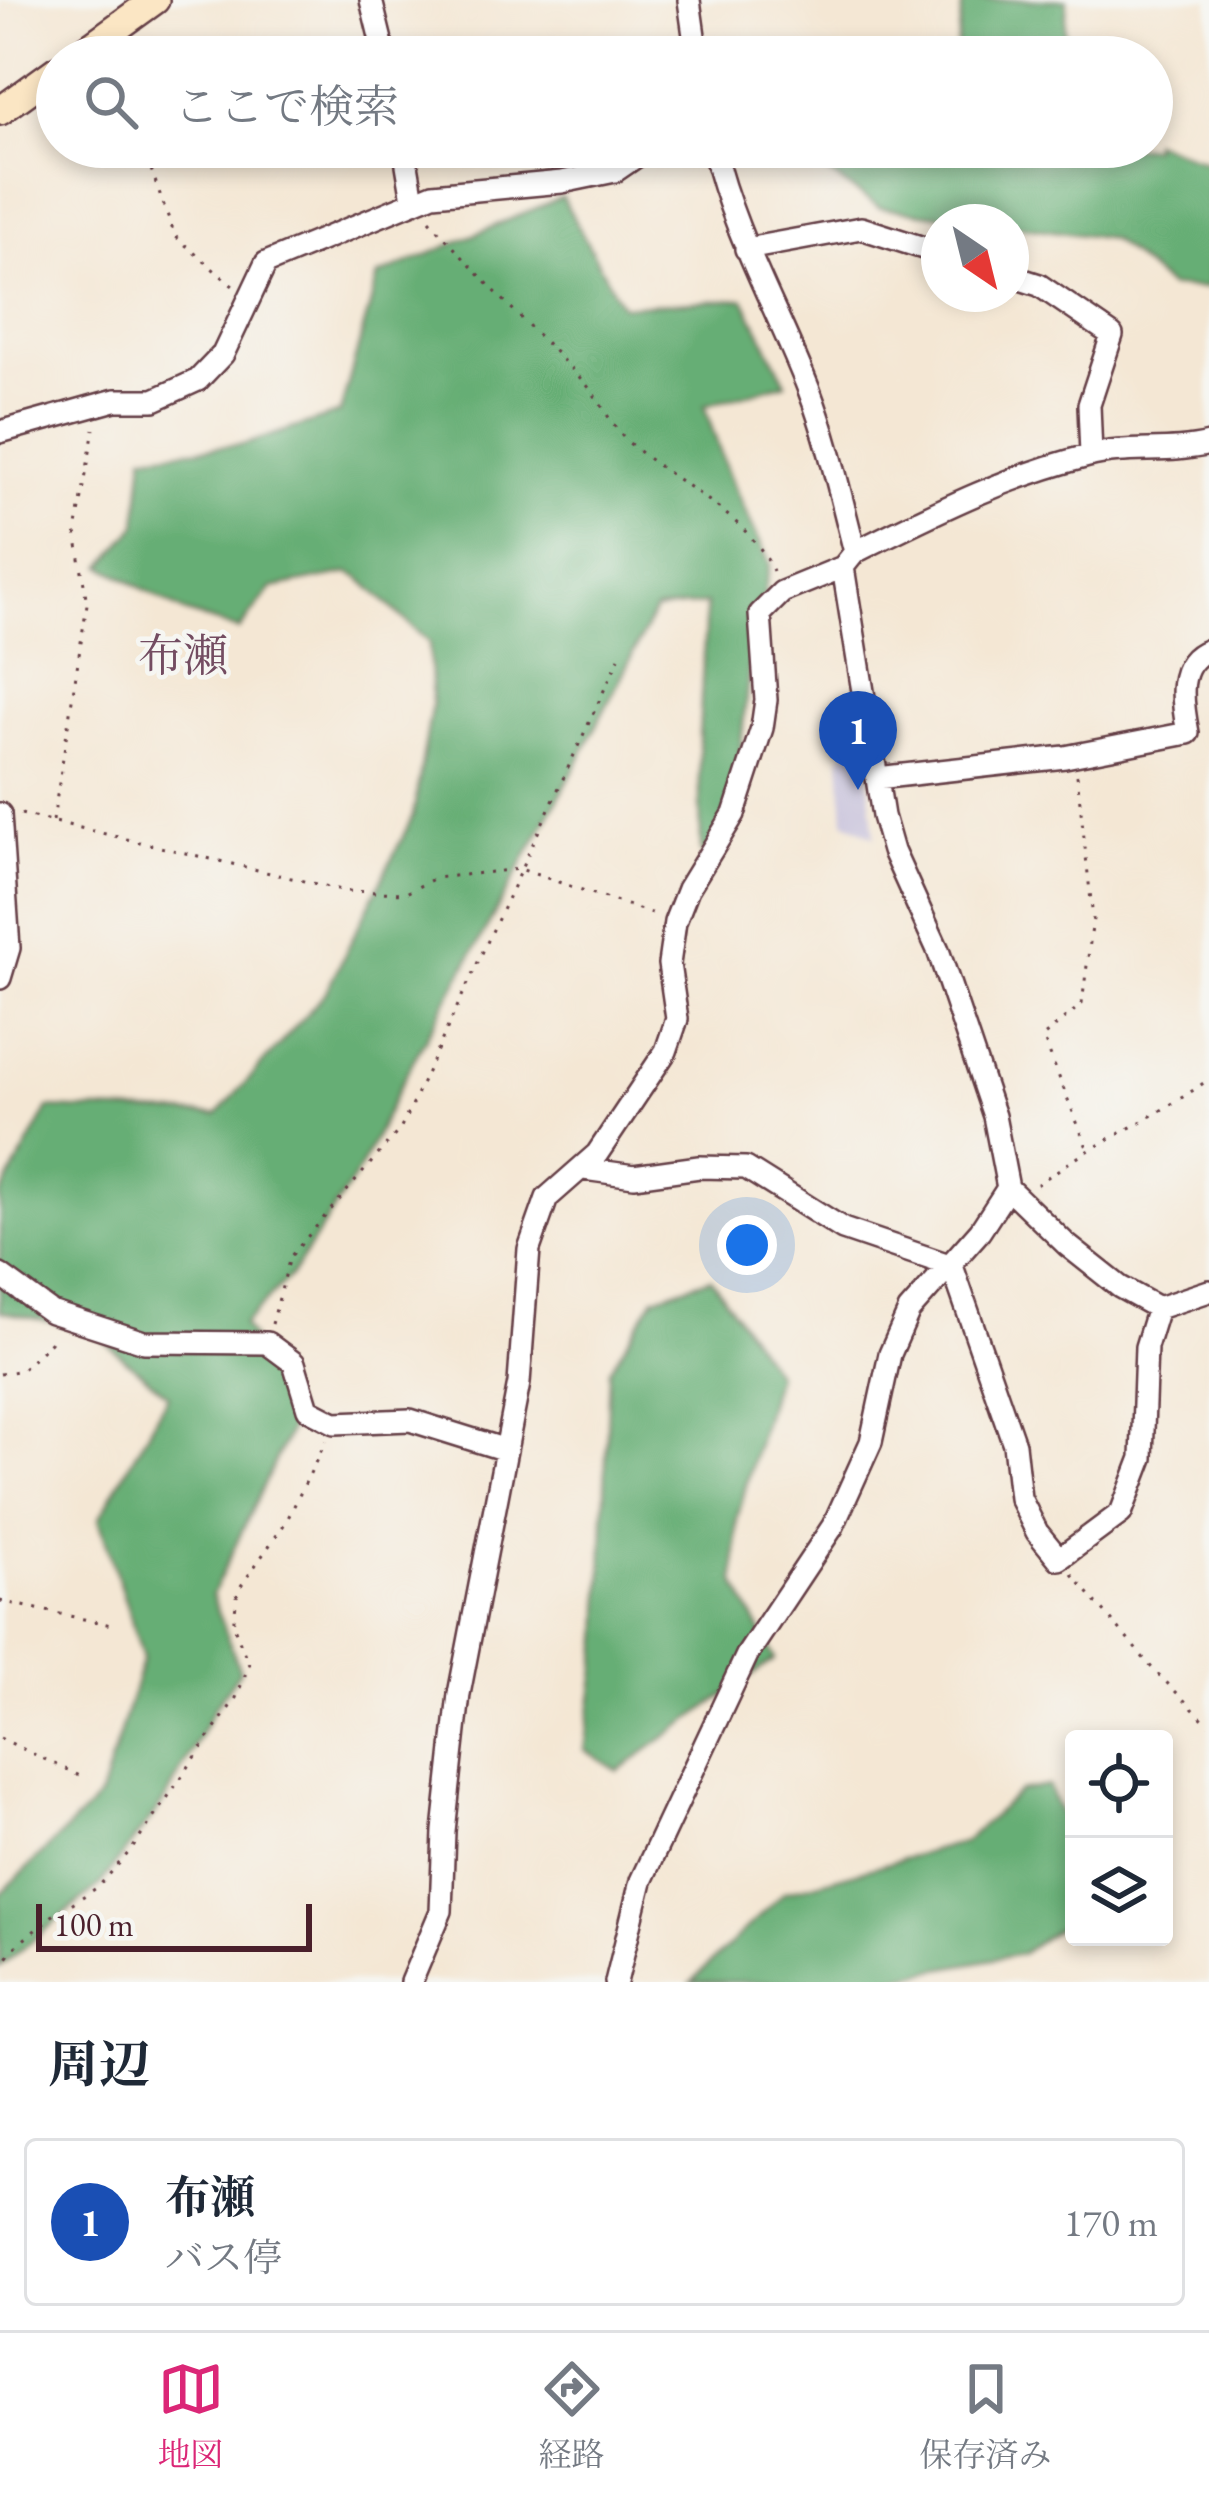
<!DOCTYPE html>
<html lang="ja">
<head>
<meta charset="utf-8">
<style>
	body { margin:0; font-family:"EB Garamond","Noto Serif JP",serif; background:#f6f6f7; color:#1f2937 }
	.controls { position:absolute; right:36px; bottom:36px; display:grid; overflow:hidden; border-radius:12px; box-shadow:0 6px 18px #0003 }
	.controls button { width:108px; height:108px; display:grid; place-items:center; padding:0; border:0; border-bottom:3px solid #e0e1e3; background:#fff; color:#1f2937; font:60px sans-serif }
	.compass { position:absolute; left:921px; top:204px; width:108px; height:108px; border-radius:50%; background:#fff; box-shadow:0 6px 18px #0003; rotate:145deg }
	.scale { position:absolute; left:36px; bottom:30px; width:276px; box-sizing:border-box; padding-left:12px; border:6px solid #4a1f2b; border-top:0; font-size:33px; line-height:42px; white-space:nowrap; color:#4a1f2b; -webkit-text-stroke:9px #f6f6f2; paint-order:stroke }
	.you { position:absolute; left:747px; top:1245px; width:42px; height:42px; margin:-30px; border:9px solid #fff; border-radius:50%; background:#1a73e8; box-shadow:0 0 0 18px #1a73e833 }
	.badge { display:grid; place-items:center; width:78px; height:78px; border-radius:50%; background:#db2777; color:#fff; font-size:39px; font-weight:700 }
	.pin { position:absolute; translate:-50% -99px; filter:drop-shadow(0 3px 6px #0008) }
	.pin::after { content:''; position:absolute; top:63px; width:42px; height:36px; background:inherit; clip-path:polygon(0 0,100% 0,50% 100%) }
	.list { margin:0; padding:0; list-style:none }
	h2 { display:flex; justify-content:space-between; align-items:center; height:156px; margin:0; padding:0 48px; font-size:51px }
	h2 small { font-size:39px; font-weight:400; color:#747a83 }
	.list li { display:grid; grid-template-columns:78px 1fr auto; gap:36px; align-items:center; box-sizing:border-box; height:168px; margin:0 24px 24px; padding:0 24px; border:3px solid #e0e1e3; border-radius:12px }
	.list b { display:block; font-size:45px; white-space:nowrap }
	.list p { margin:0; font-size:39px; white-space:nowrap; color:#747a83 }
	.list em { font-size:39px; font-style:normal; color:#747a83 }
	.icon { flex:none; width:66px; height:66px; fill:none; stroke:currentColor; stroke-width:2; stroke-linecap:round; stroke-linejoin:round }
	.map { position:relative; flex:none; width:1209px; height:1982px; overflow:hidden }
	.search { position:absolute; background:#fff; box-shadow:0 6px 18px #0003; left:36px; right:36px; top:36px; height:132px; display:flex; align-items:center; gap:30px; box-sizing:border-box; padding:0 42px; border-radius:66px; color:#747a83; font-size:45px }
	.sheet { height:348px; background:#fff }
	nav { display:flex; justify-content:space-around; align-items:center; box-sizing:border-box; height:168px; border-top:3px solid #e0e1e3; background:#fff; font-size:33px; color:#747a83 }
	nav a { display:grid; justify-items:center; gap:6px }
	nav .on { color:#db2777 }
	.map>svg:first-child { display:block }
	.industrial { fill:#c6c0da }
	.forest { fill:#66ae75; stroke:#586650; stroke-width:3 }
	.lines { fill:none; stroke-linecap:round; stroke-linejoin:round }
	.street-casing { stroke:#643d44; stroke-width:26 }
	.secondary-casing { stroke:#643d44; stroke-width:32 }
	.path { stroke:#643d44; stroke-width:3; stroke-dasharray:3 9; stroke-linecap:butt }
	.street { stroke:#fff; stroke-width:21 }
	.secondary { stroke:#fbe6c4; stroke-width:27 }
	.labels { text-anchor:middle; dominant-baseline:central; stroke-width:9; stroke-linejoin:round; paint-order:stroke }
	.neighbourhood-label { font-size:45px; fill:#734c61; stroke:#f6f6f2 }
</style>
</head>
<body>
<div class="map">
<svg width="1209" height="1982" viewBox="0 0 1209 1982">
	<rect width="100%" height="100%" fill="#f6f6f2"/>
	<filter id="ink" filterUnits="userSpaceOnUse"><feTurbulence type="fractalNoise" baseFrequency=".00833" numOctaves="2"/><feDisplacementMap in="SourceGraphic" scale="24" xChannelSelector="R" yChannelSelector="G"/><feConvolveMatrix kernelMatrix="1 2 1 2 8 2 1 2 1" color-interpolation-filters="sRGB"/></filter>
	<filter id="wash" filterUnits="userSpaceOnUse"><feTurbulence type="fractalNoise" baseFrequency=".004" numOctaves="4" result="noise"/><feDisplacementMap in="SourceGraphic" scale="48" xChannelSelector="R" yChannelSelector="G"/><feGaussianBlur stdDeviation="2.7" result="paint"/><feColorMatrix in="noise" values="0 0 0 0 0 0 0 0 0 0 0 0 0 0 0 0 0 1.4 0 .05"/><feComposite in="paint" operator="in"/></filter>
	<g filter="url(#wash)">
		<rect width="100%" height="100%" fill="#f4e7d4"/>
		<path class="industrial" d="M 863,733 L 875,837 L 844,821 L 840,758 Z"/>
		<path class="forest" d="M 963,0 L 1067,0 L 1065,32 L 1077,57 L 950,57 L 956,54 Z
			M 1152,141 L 1209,163 L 1209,288 L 1169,287 L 1111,239 L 879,207 L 828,173 L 826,147 L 1152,147 Z
			M 562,197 L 622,306 L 744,299 L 786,383 L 704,406 L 729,477 L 770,564 L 749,670 L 739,764 L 716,854 L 701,853 L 699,736 L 706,604 L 655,610 L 574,770 L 407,1072 L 359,1170 L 292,1274 L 243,1325 L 297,1414 L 212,1595 L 240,1671 L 214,1708 L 166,1799 L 98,1887 L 0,1967 L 0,1895 L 100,1797 L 143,1658 L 99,1519 L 168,1395 L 91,1330 L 0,1311 L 0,1197 L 48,1108 L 217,1115 L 326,992 L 413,816 L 432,703 L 429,643 L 360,578 L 349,573 L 272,588 L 239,630 L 184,612 L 103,566 L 137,525 L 144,455 L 246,444 L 340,413 L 378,276 Z
			M 711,1278 L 776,1374 L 737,1519 L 735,1582 L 775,1659 L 618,1771 L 585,1750 L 600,1638 L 609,1370 L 655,1297 Z
			M 1048,1786 L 1074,1842 L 1074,1917 L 1021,1954 L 869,1982 L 691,1982 L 784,1892 L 964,1842 L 1020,1791 Z"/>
	</g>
	<g filter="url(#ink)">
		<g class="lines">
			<g class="street-casing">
				<path id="street" d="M 371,0 L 385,57
					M 689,0 L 697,57
					M 35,86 L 57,100
					M 404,147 L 413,200
					M 746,249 L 861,228 L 939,253
					M 1011,276 L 1039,285 L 1112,335 L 1089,405 L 1091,455
					M 0,432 L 115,400 L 154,400 L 198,380 L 223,354 L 266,263 L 433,194 L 562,182 L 615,171 L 650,147
					M 855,552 C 930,515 1006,476 1088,456 C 1128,446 1169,454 1209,444
					M 877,778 L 1065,757 L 1188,733 C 1182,702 1175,662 1209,650
					M 0,814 L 9,948 L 0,978
					M 584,1169 L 634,1176 L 699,1167 L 746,1168 L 843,1229 L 952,1266 L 1014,1444 L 1020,1498 L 1037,1532 L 1059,1559 L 1121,1513 L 1142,1458 L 1146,1347 L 1158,1308
					M 1008,1188 L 1067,1245 L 1120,1287 L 1158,1308 L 1209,1291
					M 0,1275 L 51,1312 L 144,1342 L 267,1343 L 294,1363 L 308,1409 L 335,1423 L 410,1420 L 506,1450
					M 411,1982 L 441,1911 L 444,1831 L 459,1694 L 519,1383 L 529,1249 L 547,1198 L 597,1154 L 666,1051 L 677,1019 L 669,964 L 675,922 L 688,889 L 734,814 L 762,728 L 766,700 L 760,614 L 782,592 L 843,567
					M 616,1982 L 641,1881 L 747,1655 L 833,1526 L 871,1442 L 890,1354 L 909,1311 L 980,1231 L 1008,1188 L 994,1116 L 938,950 L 893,851 L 883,816 L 843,567 L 855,552 C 841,498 829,442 809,390 C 777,308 733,233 713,147"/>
			</g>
			<g class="secondary-casing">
				<path id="secondary" d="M 76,57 L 155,0
					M 0,111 L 57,70"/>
			</g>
			<path class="path" d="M 143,147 L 175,236 L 234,287
				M 430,220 C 478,277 532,328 584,382 C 601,400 610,425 628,442 C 673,483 748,513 773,571
				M 1077,775 L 1093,919 L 1082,1004 L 1043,1037 L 1088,1150
				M 21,814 L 346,891 L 406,893 L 435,878 L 520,869 L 656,915
				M 53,821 L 87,604 L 76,532 L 94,429
				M 1037,1185 C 1093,1142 1154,1120 1209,1079
				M 272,1324 L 290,1257 L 401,1128 L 619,658
				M 0,1374 L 22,1370 L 56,1336
				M 1072,1574 L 1152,1668 L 1209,1725
				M 0,1601 L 116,1626
				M 0,1738 L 80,1776
				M 0,1966 L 15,1947 L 52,1916 L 98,1887 L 132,1849 L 236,1698 L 249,1665 L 233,1625 L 238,1590 L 286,1522 L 326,1441"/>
			<use href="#street" class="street"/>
			<use href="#secondary" class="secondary"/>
		</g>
	</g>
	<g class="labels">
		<g class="neighbourhood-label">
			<text x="183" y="655">布瀬</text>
		</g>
	</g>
</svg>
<div class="controls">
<button><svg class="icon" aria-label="locate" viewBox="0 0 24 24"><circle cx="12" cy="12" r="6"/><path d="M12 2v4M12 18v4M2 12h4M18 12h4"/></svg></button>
<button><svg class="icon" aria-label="layers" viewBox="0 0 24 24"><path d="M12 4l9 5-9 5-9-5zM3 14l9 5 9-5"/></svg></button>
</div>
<svg class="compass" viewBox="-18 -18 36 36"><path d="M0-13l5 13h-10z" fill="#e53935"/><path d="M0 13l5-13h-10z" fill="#747a83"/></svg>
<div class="scale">100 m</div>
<div class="you"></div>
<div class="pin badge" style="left:858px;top:790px;background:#1a4fb4">1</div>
<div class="search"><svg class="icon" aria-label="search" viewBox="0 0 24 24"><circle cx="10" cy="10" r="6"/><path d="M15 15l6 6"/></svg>ここで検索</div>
</div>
<section class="sheet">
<h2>周辺<small></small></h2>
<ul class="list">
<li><span class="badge" style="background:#1a4fb4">1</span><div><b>布瀬</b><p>バス停</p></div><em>170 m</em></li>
</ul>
</section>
<nav>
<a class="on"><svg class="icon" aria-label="map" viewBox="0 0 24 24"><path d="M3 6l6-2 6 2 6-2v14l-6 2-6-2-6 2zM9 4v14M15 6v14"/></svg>地図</a>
<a><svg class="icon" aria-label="directions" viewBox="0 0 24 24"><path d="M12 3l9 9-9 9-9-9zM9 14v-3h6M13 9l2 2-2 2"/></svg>経路</a>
<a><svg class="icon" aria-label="saved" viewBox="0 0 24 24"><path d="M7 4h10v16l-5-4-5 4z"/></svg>保存済み</a>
</nav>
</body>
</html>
